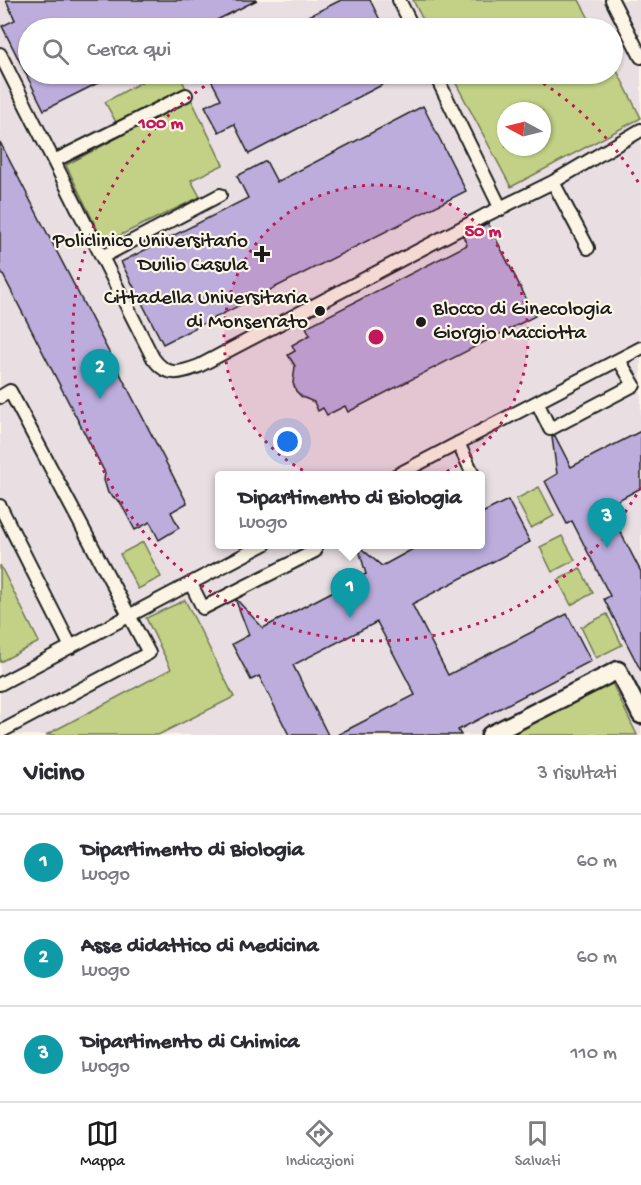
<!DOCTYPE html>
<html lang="it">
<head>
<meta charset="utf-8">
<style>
	body { margin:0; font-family:"Gochi Hand",sans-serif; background:#f7f7f7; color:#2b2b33 }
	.compass { position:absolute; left:497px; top:102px; width:54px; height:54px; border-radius:50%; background:#fff; box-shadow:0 2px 4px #0004; rotate:277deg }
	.you { position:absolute; left:288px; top:442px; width:21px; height:21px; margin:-15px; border:4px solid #fff; border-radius:50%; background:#1a73e8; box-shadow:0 0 0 9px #1a73e833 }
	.badge { display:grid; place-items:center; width:39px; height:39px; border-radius:50%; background:#1c1c1c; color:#fff; font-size:20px; font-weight:700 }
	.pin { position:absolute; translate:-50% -50px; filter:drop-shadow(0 2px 3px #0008) }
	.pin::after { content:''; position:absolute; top:32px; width:21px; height:18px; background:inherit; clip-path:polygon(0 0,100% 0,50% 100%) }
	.popup { position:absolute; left:215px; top:471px; width:270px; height:78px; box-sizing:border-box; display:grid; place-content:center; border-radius:6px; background:#fff; filter:drop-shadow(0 2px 4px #0005); font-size:20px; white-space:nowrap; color:#7c7c81 }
	.popup b { font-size:22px; color:#2b2b33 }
	.popup::after { content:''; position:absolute; left:50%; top:100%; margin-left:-12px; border:12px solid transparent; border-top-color:#fff }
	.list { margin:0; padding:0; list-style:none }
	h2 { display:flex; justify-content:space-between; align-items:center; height:78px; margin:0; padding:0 24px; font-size:26px }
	h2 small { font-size:20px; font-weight:400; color:#7c7c81 }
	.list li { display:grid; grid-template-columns:39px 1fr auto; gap:18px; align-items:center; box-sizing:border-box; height:96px; padding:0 24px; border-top:2px solid #e1e1e2 }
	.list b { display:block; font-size:22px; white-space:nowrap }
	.list p { margin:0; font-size:20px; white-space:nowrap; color:#7c7c81 }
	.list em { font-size:20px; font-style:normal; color:#7c7c81 }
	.icon { flex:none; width:33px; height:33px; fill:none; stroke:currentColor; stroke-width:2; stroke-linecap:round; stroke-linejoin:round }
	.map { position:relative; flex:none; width:641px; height:735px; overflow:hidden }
	.search { position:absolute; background:#fff; box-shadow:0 2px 4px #0004; left:18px; right:18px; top:18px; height:66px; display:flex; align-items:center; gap:15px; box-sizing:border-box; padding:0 21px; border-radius:33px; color:#7c7c81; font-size:22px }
	.sheet { height:366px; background:#fff }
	nav { display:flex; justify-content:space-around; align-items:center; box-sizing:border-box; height:84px; border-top:2px solid #e1e1e2; background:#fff; font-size:16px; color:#7c7c81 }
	nav a { display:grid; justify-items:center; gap:3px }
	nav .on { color:#1c1c1c }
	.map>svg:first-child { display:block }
	.built { fill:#e9dfe3; fill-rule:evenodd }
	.green { fill:#c2d186; stroke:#6f7651; stroke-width:1.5; fill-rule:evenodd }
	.building { fill:#bcaddd; stroke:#1c1c1c; stroke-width:1.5 }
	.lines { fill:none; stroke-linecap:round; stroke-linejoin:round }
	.service-casing { stroke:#1c1c1c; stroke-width:16 }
	.pedestrian-casing { stroke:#1c1c1c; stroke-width:21 }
	.service { stroke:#fcf5e5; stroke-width:12 }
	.pedestrian { stroke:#fcf5e5; stroke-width:16 }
	.ring { fill:none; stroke:#c2185b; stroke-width:3; stroke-dasharray:3 6 }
	.poi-dot { fill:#1c1c1c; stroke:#fcf5e5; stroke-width:2 }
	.labels { text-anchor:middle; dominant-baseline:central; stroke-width:4.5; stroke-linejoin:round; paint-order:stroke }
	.poi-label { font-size:21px; fill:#1c1c1c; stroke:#fcf5e5; text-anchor:end }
	.centre { fill:#c2185b; stroke:#fcf5e5; stroke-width:3 }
	.ring-label { font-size:18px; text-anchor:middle; font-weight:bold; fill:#c2185b; stroke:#fcf5e5; stroke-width:4.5; stroke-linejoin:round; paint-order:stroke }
</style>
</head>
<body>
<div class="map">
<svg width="641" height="735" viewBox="0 0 641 735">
	<rect width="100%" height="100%" fill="#fcf5e5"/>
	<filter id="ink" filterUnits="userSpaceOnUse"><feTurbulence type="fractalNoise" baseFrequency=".0167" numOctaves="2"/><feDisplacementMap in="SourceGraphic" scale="12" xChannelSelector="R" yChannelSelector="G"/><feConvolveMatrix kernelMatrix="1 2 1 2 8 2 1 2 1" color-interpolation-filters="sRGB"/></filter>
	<g filter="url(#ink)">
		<path class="built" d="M 0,0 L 641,0 L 641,735 L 0,735 ZM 28,28 L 612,28 L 612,74 L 28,74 ZM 506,111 L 542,111 L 542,147 L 506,147 ZM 220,476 L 481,476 L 481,544 L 220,544 Z"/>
		<path class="green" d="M 413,0 L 579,0 L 594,28 L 427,28 Z
			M 613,63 L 641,118 L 511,187 L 451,74 L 612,74 ZM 506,111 L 542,111 L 542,147 L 506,147 Z
			M 156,74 L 179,74 L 223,165 L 191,180 L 200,197 L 104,243 L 66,165 L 123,135 L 105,102 Z
			M 539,487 L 554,516 L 531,528 L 516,499 Z
			M 562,536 L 575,560 L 552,572 L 540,547 Z
			M 143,542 L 161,577 L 138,589 L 120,554 Z
			M 0,565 L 39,642 L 0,662 Z
			M 580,568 L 593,593 L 571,605 L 558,580 Z
			M 185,600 L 234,697 L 158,735 L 46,735 L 171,669 L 146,618 Z
			M 607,614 L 622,645 L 596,658 L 581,627 Z
			M 611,681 L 637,735 L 501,735 Z"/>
		<path class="building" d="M 6,0 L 257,0 L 201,28 L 28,28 L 28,74 L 116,74 L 44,110 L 2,26 L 15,20 Z
			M 341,0 L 370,0 L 384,28 L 285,28 Z
			M 208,74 L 403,74 L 249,154 L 234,124 L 219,132 L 205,106 L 221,99 Z
			M 423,106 L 466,191 L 163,344 L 121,262 L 248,198 L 237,176 L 266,161 L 277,182 Z
			M 0,142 L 187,503 L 171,512 L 179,528 L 159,540 L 150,522 L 135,530 L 120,502 L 108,493 L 104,480 L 105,473 L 0,269 Z
			M 488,223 L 535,316 L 348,412 L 345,406 L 327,415 L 323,408 L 318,411 L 314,402 L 302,397 L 296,391 L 293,383 L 295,366 L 288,355 L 295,351 L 292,345 L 310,335 L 306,327 L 467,245 L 463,236 Z
			M 641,431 L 641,488 L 607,506 L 641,572 L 641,671 L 604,599 L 610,596 L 572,521 L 567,524 L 545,481 L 557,474 L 552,437 L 555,436 L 571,467 Z
			M 508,500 L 530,542 L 412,604 L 448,675 L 567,614 L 591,661 L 458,730 L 461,735 L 337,735 L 415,695 L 377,622 L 293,665 L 328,735 L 289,735 L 259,676 L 251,680 L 232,644 L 249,635 L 236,601 L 237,600 L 263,628 L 366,574 L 358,546 L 382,566 L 422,544 L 480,544 L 480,514 Z"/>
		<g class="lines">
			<g class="service-casing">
				<path id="service" d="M 399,0 L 413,28
					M 612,0 L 641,57
					M 0,54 L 102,257
					M 435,74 L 501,209
					M 54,161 L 186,95
					M 553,182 L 588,248
					M 220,195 L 102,257 L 153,358 C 167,378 180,373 199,366 L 484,216 L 553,182 L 641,130
					M 0,397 L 10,391 L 149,653 L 0,732
					M 537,402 L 550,429 L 634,385 L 619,360
					M 458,443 L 474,476
					M 395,476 L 641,348
					M 0,506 L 71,647
					M 191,584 L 203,608 L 315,551 L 312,544
					M 0,684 L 265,544"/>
			</g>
			<g class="pedestrian-casing">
				<path id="pedestrian" d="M 490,735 L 618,670 L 641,715"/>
			</g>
			<use href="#service" class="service"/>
			<use href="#pedestrian" class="pedestrian"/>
		</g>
	</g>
	<circle cx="376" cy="337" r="152" fill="#c2185b" fill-opacity=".12"/>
	<g class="ring">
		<circle cx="376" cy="337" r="152"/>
		<path d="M641 487A304 304 0 1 1 224 74M528 74A304 304 0 0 1 641 187"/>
	</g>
	<g class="poi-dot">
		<path d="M259 245h6v6h6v6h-6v6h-6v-6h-6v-6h6z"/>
		<circle cx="320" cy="311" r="6"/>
		<circle cx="421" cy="322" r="6"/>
	</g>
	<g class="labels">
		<g class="poi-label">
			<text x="248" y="242">Policlinico Universitario<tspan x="248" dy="24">Duilio Casula</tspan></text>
			<text x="308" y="299">Cittadella Universitaria<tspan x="308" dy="24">di Monserrato</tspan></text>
			<text x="433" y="310" text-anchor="start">Blocco di Ginecologia<tspan x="433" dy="24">Giorgio Macciotta</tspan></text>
		</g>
	</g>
	<circle cx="376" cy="337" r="9" class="centre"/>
	<g class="ring-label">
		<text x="161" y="128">100 m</text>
		<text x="483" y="236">50 m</text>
	</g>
</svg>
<svg class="compass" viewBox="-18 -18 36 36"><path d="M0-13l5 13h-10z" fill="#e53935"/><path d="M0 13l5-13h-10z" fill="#7c7c81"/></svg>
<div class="you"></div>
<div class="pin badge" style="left:350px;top:618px;background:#0f9aa8">1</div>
<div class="popup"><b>Dipartimento di Biologia</b>Luogo</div>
<div class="pin badge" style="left:100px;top:399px;background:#0f9aa8">2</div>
<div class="pin badge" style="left:607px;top:548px;background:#0f9aa8">3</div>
<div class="search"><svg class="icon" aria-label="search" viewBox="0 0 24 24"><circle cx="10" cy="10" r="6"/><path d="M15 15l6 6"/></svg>Cerca qui</div>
</div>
<section class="sheet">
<h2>Vicino<small>3 risultati</small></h2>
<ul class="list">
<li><span class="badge" style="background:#0f9aa8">1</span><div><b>Dipartimento di Biologia</b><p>Luogo</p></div><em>60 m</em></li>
<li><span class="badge" style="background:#0f9aa8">2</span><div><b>Asse didattico di Medicina</b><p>Luogo</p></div><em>60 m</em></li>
<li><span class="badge" style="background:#0f9aa8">3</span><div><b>Dipartimento di Chimica</b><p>Luogo</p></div><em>110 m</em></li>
</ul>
</section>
<nav>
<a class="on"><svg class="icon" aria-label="map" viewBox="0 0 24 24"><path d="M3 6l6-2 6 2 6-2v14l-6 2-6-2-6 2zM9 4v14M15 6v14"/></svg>Mappa</a>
<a><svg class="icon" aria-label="directions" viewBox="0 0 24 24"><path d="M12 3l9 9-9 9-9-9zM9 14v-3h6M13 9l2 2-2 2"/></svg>Indicazioni</a>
<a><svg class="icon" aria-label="saved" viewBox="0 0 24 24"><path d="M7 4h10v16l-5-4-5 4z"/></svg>Salvati</a>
</nav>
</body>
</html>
